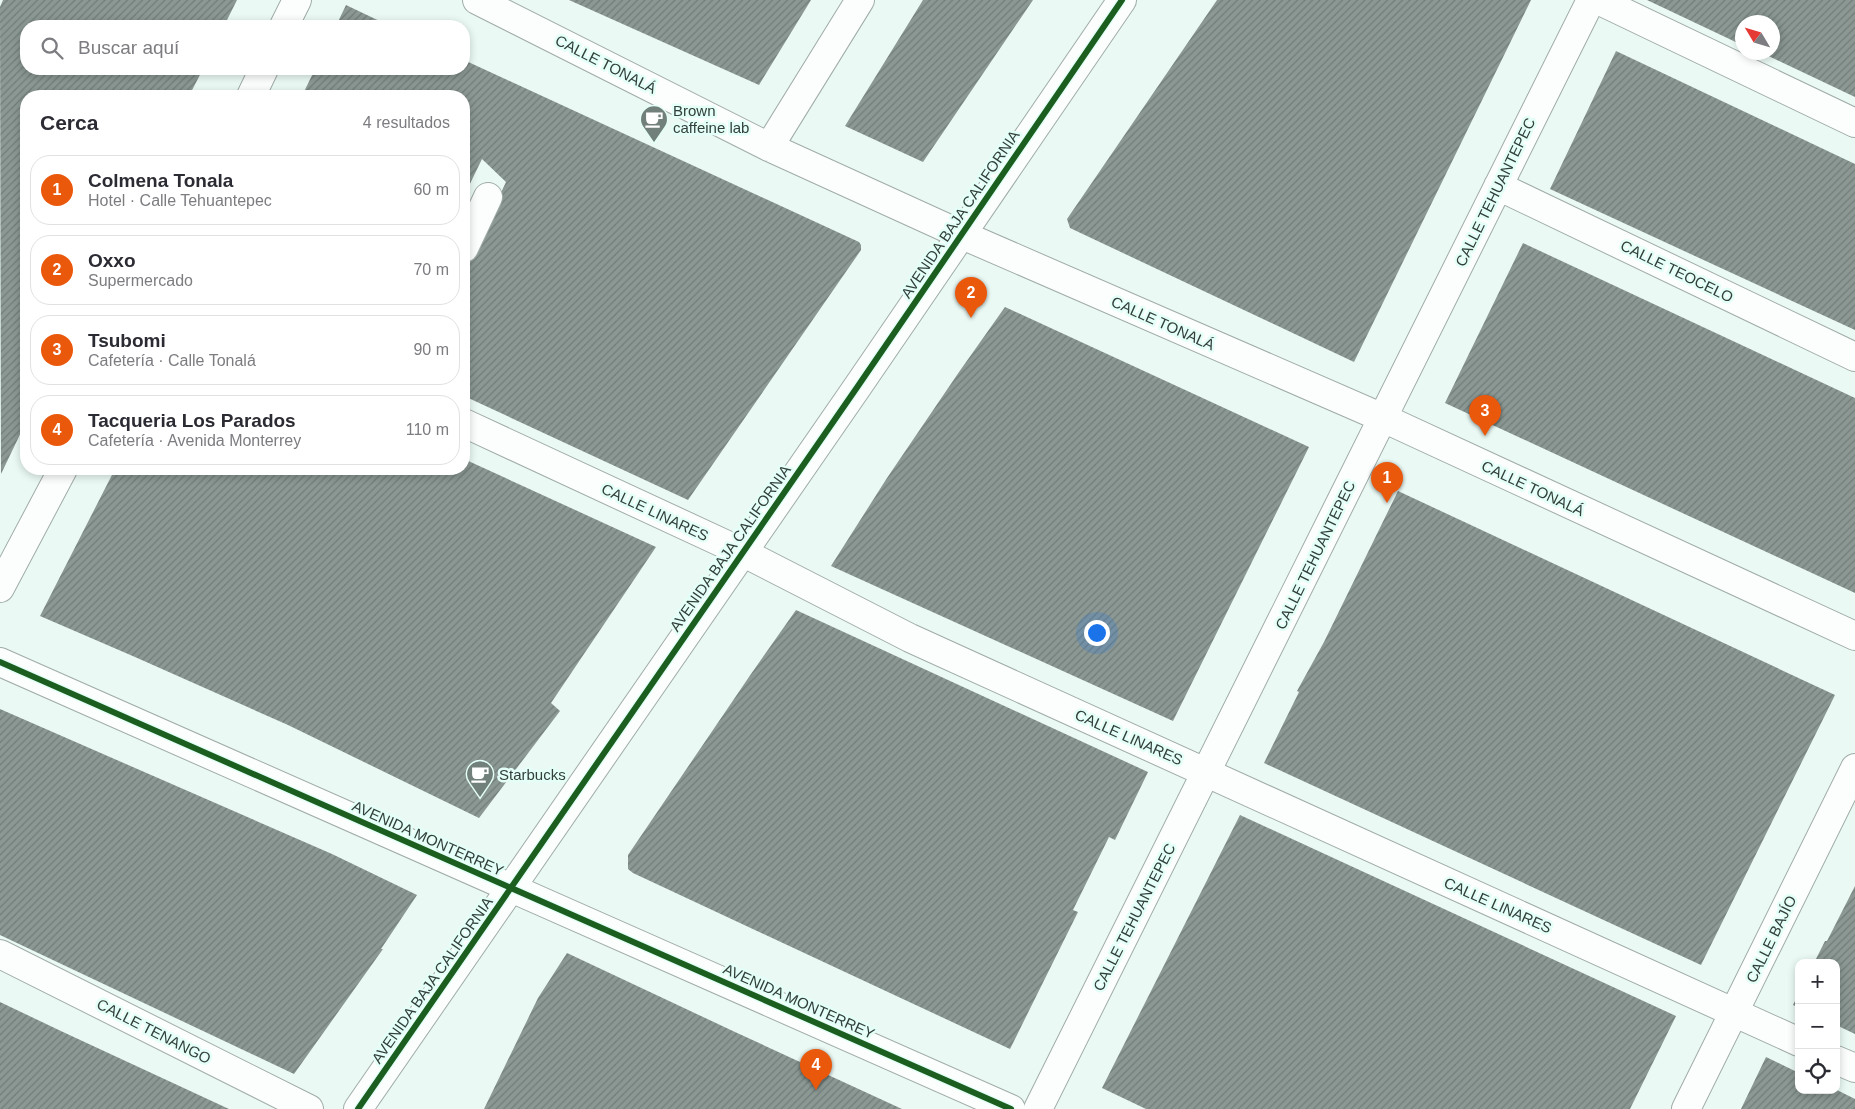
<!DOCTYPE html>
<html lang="es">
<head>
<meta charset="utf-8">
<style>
	body { margin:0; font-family:Helvetica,sans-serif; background:#f7f7f7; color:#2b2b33 }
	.controls { position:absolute; right:15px; bottom:15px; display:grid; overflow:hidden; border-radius:10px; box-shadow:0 2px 8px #0003 }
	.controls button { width:45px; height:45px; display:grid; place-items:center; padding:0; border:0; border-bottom:1px solid #e1e1e2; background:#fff; color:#2b2b33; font:25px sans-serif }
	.compass { position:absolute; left:1735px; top:15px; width:45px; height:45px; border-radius:50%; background:#fff; box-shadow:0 2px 8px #0003; rotate:308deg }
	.you { position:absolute; left:1096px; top:632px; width:18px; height:18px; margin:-12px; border:4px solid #fff; border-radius:50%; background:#1a73e8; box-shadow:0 0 0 8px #1a73e833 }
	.badge { display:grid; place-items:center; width:32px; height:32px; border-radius:50%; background:#ea580c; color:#fff; font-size:16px; font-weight:700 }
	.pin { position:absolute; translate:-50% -41px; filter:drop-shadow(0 1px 2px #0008) }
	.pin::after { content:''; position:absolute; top:26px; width:18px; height:15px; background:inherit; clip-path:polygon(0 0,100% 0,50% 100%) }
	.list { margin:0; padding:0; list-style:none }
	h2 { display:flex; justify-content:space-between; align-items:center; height:65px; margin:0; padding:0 20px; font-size:21px }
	h2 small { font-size:16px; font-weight:400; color:#7c7c81 }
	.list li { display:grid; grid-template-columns:32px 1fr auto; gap:15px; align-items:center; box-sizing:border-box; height:70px; margin:0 10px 10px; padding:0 10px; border:1px solid #e1e1e2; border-radius:20px }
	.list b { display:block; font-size:19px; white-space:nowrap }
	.list p { margin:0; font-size:16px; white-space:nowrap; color:#7c7c81 }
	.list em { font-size:16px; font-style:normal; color:#7c7c81 }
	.icon { flex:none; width:28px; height:28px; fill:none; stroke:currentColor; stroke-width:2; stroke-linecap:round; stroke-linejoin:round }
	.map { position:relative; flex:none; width:1855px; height:1109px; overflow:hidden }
	.search { position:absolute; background:#fff; box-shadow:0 2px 8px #0003; left:20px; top:20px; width:450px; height:55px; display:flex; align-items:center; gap:12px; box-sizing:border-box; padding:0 18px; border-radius:20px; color:#7c7c81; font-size:19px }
	.panel { position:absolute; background:#fff; box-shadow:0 2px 8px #0003; left:20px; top:90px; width:450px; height:385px; border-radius:20px }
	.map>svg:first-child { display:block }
	.building { fill:url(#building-hatch) }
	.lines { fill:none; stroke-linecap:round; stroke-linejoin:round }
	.minor-casing { stroke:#a0aca8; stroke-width:30 }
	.major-casing { stroke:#a0aca8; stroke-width:30 }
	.minor { stroke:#fcfefd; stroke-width:28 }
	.major { stroke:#fcfefd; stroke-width:28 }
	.cycleway-casing { stroke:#e4fff7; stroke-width:9 }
	.cycleway { stroke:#1b5e20; stroke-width:6 }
	.labels { text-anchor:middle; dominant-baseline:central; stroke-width:5; stroke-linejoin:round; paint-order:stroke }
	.street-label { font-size:15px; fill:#323f3b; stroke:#e4fff7 }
	.poi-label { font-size:15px; fill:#323f3b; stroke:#e4fff7; text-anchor:start }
</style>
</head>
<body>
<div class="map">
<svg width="1855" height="1109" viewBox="0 0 1855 1109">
	<defs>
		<pattern id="building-hatch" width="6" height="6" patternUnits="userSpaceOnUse" patternTransform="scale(1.25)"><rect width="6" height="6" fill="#8b9894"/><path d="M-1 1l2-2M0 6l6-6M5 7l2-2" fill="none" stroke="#727d7a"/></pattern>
	</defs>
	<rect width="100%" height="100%" fill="#eaf9f4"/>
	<path class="building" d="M 3,0 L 237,0 L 224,26 L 26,26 L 26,69 L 203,69 L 189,96 L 26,96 L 26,422 L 1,474 L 0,7 Z
		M 569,0 L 811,0 L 759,85 Z
		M 923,0 L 1033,0 L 923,162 L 845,126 Z
		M 1217,0 L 1531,0 L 1354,362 L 1070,228 L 1067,219 Z
		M 1647,0 L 1855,0 L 1855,97 L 1760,52 L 1772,52 L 1772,22 L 1742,22 L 1742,45 Z
		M 346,5 L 390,26 L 336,26 Z
		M 1616,51 L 1855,164 L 1855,330 L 1550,189 Z
		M 464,60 L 859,242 L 861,245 L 861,250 L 688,500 L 464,396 L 464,271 L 506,182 L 482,159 L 464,196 L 464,96 L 302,96 L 315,69 L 464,69 Z
		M 1523,243 L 1855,398 L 1855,593 L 1445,403 Z
		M 1005,307 L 1309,447 L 1173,721 L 831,566 L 887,478 L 959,372 Z
		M 464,459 L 656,547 L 551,703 L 560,711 L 479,818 L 288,725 L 135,657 L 40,616 L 115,469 L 464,469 Z
		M 1398,491 L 1835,695 L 1701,965 L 1264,763 L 1299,692 L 1297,691 L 1324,642 Z
		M 796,610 L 1148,772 L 1115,840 L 1109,837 L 1073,910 L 1078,912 L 1010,1049 L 633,873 L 628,869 L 628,855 L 751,674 Z
		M 0,709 L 332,854 L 417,895 L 381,949 L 383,949 L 294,1074 L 0,935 Z
		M 1240,815 L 1676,1016 L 1630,1109 L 1146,1109 L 1102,1088 Z
		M 1855,886 L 1855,1034 L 1836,1025 L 1836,963 L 1814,963 L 1825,941 L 1827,941 Z
		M 567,953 L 735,1032 L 902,1109 L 484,1109 L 538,998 Z
		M 1799,993 L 1799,1008 L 1793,1005 Z
		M 0,1002 L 63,1032 L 229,1109 L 0,1109 Z
		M 1766,1057 L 1799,1073 L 1799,1090 L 1837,1090 L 1855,1099 L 1855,1109 L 1741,1109 Z"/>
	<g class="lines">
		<g class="minor-casing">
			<path id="minor" d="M 477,0 L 769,147 L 960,234 L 1383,418 L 1855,636
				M 1598,0 L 1855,123
				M 284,26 L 297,0
				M 251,96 L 264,69
				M 769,147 L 860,0
				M 1498,186 L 1855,357
				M 464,248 L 488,197
				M 464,423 L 742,552 L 910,638 L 1799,1042
				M 0,588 L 63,469
				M 0,954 L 309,1109
				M 1836,1060 L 1855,1068
				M 1038,1109 L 1591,0
				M 1686,1109 L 1855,768"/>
		</g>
		<g class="major-casing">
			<path id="major" d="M 0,662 L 1011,1109
				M 358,1109 L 858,386 L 1122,0"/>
		</g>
		<use href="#minor" class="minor"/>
		<use href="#major" class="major"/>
		<g class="cycleway-casing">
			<path id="cycleway" d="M 0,662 L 1011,1109
				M 358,1109 L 858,386 L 1122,0"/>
		</g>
		<use href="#cycleway" class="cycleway"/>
	</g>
	<defs>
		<g id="cafe-pin" transform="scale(1.4375)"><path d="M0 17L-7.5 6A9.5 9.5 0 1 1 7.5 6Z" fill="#72807c" stroke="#e4fff7"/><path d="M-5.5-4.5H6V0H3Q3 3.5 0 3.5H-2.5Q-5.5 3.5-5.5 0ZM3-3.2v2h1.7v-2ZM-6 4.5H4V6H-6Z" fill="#fff"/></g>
	</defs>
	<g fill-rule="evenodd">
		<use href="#cafe-pin" x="654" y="119"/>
		<use href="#cafe-pin" x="480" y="774"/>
	</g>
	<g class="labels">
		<g class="street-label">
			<text transform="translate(606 64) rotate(27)">CALLE TONALÁ</text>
			<text transform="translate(1495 192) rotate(-64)">CALLE TEHUANTEPEC</text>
			<text transform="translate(960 214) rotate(-56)">AVENIDA BAJA CALIFORNIA</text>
			<text transform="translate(1677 271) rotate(26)">CALLE TEOCELO</text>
			<text transform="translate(1163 323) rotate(24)">CALLE TONALÁ</text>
			<text transform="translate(1533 488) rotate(25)">CALLE TONALÁ</text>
			<text transform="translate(655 512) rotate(25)">CALLE LINARES</text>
			<text transform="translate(730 548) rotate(-55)">AVENIDA BAJA CALIFORNIA</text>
			<text transform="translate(1315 555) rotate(-64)">CALLE TEHUANTEPEC</text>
			<text transform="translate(1129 737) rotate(24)">CALLE LINARES</text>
			<text transform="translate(428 838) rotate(24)">AVENIDA MONTERREY</text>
			<text transform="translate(1498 905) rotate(24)">CALLE LINARES</text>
			<text transform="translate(1134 917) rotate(-63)">CALLE TEHUANTEPEC</text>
			<text transform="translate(1771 939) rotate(-64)">CALLE BAJÍO</text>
			<text transform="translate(432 980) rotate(-55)">AVENIDA BAJA CALIFORNIA</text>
			<text transform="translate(799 1001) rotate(24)">AVENIDA MONTERREY</text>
			<text transform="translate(154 1031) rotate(27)">CALLE TENANGO</text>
		</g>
		<g class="poi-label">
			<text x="673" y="110">Brown<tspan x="673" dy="17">caffeine lab</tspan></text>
			<text x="499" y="774">Starbucks</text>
		</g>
	</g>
</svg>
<div class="controls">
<button>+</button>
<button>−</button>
<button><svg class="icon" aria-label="locate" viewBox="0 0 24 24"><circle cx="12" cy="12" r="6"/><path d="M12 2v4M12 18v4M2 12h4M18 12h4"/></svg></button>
</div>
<svg class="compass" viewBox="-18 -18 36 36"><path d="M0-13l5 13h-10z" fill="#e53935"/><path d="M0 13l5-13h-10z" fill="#7c7c81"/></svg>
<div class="you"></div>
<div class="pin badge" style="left:1387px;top:503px">1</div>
<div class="pin badge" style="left:971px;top:318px">2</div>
<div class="pin badge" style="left:1485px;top:436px">3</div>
<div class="pin badge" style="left:816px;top:1090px">4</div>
<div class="search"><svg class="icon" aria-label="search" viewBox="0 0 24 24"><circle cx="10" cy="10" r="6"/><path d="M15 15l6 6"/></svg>Buscar aquí</div>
<section class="panel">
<h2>Cerca<small>4 resultados</small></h2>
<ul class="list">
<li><span class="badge">1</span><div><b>Colmena Tonala</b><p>Hotel · Calle Tehuantepec</p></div><em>60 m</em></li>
<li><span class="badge">2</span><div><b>Oxxo</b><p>Supermercado</p></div><em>70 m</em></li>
<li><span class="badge">3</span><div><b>Tsubomi</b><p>Cafetería · Calle Tonalá</p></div><em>90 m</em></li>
<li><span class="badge">4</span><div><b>Tacqueria Los Parados</b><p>Cafetería · Avenida Monterrey</p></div><em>110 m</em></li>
</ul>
</section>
</div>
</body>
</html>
